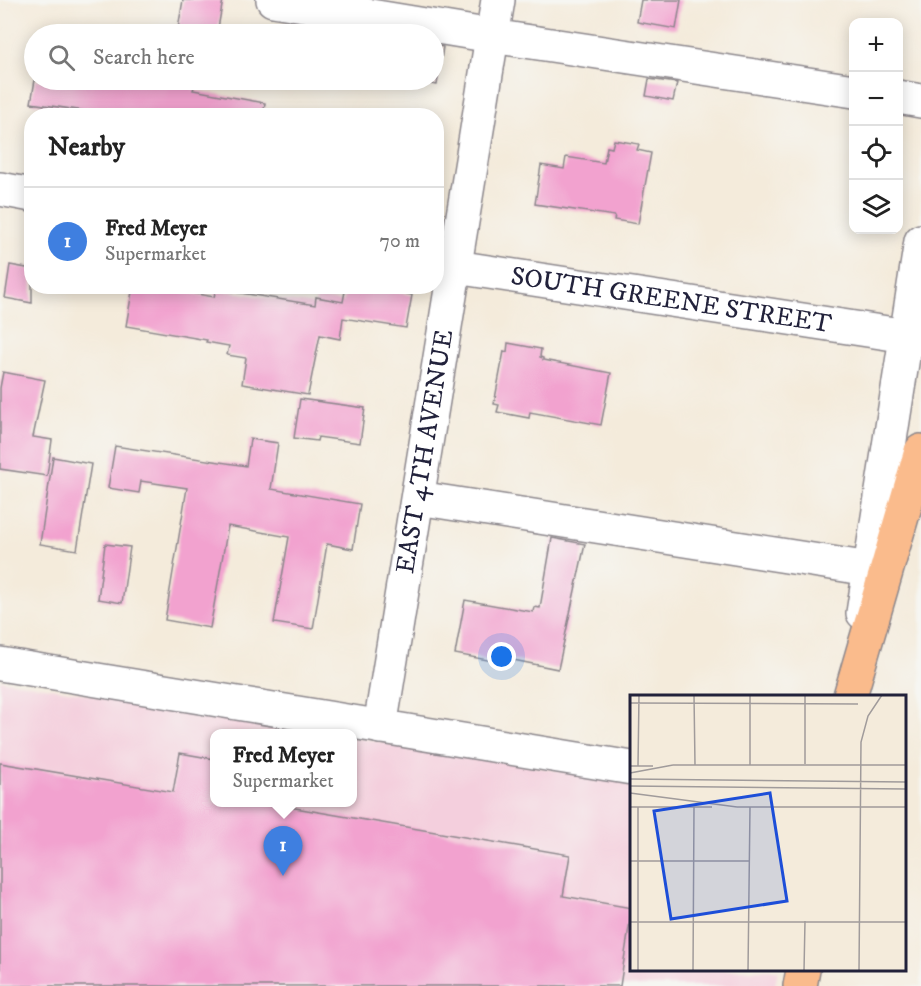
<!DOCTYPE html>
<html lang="en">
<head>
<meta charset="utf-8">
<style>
	body { margin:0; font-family:"IM FELL DW Pica",serif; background:#f6f6f6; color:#222 }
	.controls { position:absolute; right:18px; top:18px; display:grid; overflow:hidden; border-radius:12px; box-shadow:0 3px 15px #0003 }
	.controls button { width:54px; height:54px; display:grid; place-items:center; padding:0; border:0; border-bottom:2px solid #e0e0e0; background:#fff; color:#222; font:30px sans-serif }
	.you { position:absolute; left:502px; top:657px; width:21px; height:21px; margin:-15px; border:4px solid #fff; border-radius:50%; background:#1a73e8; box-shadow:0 0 0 9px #1a73e833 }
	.badge { display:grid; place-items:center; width:39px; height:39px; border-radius:50%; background:#db2777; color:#fff; font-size:20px; font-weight:700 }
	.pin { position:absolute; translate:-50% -50px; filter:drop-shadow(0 2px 3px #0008) }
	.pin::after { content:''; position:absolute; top:32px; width:21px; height:18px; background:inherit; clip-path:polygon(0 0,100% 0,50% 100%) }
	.popup { position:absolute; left:210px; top:729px; width:147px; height:78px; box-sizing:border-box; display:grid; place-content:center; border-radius:12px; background:#fff; filter:drop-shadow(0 2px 4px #0005); font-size:20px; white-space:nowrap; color:#767676 }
	.popup b { font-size:22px; color:#222 }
	.popup::after { content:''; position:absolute; left:50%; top:100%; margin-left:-12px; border:12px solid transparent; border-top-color:#fff }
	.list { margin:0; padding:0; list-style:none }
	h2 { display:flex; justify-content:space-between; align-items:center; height:78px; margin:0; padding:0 24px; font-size:26px }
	h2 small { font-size:20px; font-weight:400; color:#767676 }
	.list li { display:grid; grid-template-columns:39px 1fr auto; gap:18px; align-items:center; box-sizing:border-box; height:108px; padding:0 24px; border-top:2px solid #e0e0e0 }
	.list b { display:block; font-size:22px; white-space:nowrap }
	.list p { margin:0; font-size:20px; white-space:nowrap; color:#767676 }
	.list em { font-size:20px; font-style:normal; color:#767676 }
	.icon { flex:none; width:33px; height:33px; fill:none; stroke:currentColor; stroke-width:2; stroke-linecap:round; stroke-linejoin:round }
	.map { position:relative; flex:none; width:921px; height:986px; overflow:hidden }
	.search { position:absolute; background:#fff; box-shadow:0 3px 15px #0003; left:24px; top:24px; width:420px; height:66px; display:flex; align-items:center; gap:15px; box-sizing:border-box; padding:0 21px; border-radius:33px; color:#767676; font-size:22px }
	.panel { position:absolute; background:#fff; box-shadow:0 3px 15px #0003; left:24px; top:108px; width:420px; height:186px; border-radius:24px }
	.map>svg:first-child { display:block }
	.built { fill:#f4cfdd }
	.building { fill:#f2a2cf }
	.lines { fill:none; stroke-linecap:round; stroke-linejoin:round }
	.minor-casing { stroke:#8b868b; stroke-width:36 }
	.major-casing { stroke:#8b868b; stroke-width:36 }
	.highway-casing { stroke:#8b868b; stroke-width:36 }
	.minor { stroke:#fff; stroke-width:33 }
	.major { stroke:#fabb8c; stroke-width:33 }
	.highway { stroke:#fabb8c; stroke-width:33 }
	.labels { text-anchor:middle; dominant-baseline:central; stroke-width:4.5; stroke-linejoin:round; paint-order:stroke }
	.street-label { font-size:26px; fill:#22223b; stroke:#f6f6f2 }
	.inset-road { fill:none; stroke:#a09b9b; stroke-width:1.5 }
	.view { fill:#1d4ed8; fill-opacity:0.15; stroke:#1d4ed8; stroke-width:3 }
	.inset-edge { fill:none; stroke:#22223b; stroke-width:3 }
</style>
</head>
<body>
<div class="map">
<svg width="921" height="986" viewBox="0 0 921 986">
	<rect width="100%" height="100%" fill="#f6f6f2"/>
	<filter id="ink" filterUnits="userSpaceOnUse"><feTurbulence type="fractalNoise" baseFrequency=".0167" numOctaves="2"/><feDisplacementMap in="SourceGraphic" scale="12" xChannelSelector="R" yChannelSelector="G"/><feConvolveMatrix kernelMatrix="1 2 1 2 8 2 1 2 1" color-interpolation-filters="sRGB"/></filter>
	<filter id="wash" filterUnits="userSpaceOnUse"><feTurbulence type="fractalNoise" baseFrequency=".008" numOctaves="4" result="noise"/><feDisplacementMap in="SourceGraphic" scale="24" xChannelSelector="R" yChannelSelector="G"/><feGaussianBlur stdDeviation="1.35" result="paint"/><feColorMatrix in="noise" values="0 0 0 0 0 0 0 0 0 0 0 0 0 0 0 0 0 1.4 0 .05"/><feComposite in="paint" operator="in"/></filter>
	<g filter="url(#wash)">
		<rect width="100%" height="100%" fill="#f4ebdb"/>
		<path class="built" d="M 0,680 L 331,733 L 214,734 L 214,802 L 352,802 L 352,737 L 631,782 L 632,970 L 778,970 L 775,986 L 0,986 Z"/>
		<g id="blocks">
			<path class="building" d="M 183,0 L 223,0 L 217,34 L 177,34 Z
				M 641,0 L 681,0 L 676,29 L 637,22 Z
				M 434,45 L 443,47 L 437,85 L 400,80 L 434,80 Z
				M 649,79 L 677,83 L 673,101 L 646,96 Z
				M 35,80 L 172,80 L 195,84 L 193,90 L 265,103 L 263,116 L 98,116 L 98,113 L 31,103 Z
				M 614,140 L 639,144 L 637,150 L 651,153 L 638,224 L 614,220 L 615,216 L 535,204 L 541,165 L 564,169 L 566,157 L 604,163 L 607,147 L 612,148 Z
				M 10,265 L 32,269 L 32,303 L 5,298 Z
				M 133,286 L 151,286 L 214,297 L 216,289 L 315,305 L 316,297 L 343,302 L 346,286 L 365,286 L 412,295 L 406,328 L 343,318 L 340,339 L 320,335 L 308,395 L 242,384 L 246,358 L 227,355 L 229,346 L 206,342 L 207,340 L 126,326 Z
				M 508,343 L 541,349 L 540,357 L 543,358 L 543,360 L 611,373 L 601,425 L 530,412 L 529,418 L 497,412 L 499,405 L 494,404 L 504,351 L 507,352 Z
				M 3,372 L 45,380 L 33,437 L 52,440 L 47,476 L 0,469 L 0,388 Z
				M 300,399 L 365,408 L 360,443 L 318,437 L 317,441 L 294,438 Z
				M 250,439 L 278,443 L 271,489 L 360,504 L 353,549 L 327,544 L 313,629 L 274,623 L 289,537 L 228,526 L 210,628 L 165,620 L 187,488 L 141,481 L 139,493 L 108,488 L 115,446 L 246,466 Z
				M 53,457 L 91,464 L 77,550 L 40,544 Z
				M 552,538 L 585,544 L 558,669 L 499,657 L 498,662 L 455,654 L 465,600 L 533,612 L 534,607 L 540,608 Z
				M 105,544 L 130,547 L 122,603 L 98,599 Z
				M 180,753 L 214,759 L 214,802 L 260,802 L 570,855 L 563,896 L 632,908 L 620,986 L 0,986 L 0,763 L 173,792 Z"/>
		</g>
	</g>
	<g filter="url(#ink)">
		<use href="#blocks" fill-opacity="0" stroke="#8b868b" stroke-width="1.5"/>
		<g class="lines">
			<g class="minor-casing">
				<g id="minor">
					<path d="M 273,0 L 492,36 L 854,91"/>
					<path d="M 898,97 L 921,101"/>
					<path d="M 0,189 L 32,195"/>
					<path id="s1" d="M 436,264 L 907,336"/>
					<path d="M 418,498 L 870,569"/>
					<path d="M 863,613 L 921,241"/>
					<path d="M 0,664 L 632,768"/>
					<path id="s2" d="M 380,727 L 498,0"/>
				</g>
			</g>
			<g class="major-casing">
				<path id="major" d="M 800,986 L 803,970"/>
			</g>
			<g class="highway-casing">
				<path id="highway" d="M 850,696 L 921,451"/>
			</g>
			<use href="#minor" class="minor"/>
			<use href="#major" class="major"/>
			<use href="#highway" class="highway"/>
		</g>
	</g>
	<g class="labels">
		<g class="street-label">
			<text stroke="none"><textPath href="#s1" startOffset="238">SOUTH GREENE STREET</textPath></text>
			<text stroke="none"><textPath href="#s2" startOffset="279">EAST 4TH AVENUE</textPath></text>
		</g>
	</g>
	<g transform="translate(630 695)">
		<rect width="276" height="276" fill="#f4ebdb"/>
		<path class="inset-road" d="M 64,0 L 65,70M 175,0 L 175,69M 0,8 L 228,9M 43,70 L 276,70M 120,70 L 120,0M 0,71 L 23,71M 8,71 L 9,0M 0,78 L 43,70M 0,84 L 276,87M 0,91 L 276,94M 0,98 L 107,112M 0,112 L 82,112M 107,112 L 276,112M 0,166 L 119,166M 0,227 L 276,227M 8,276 L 8,112M 63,276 L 64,112M 118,276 L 120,112M 174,276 L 175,226M 229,276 L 231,47 L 238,21 L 252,0"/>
		<path class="view" d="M 140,98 L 157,206 L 41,224 L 24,116 Z"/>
		<rect width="276" height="276" class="inset-edge"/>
	</g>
</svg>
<div class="controls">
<button>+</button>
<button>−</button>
<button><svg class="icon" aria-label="locate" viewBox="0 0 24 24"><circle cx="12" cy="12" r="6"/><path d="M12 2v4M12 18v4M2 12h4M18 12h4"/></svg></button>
<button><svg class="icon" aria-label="layers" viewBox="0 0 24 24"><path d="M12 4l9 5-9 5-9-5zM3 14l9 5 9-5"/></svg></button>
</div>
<div class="you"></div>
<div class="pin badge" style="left:283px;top:876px;background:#3f7fe0">1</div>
<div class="popup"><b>Fred Meyer</b>Supermarket</div>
<div class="search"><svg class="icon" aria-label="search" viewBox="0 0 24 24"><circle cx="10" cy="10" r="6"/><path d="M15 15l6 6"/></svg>Search here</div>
<section class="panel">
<h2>Nearby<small></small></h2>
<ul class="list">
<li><span class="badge" style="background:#3f7fe0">1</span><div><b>Fred Meyer</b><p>Supermarket</p></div><em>70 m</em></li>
</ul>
</section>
</div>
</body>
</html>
